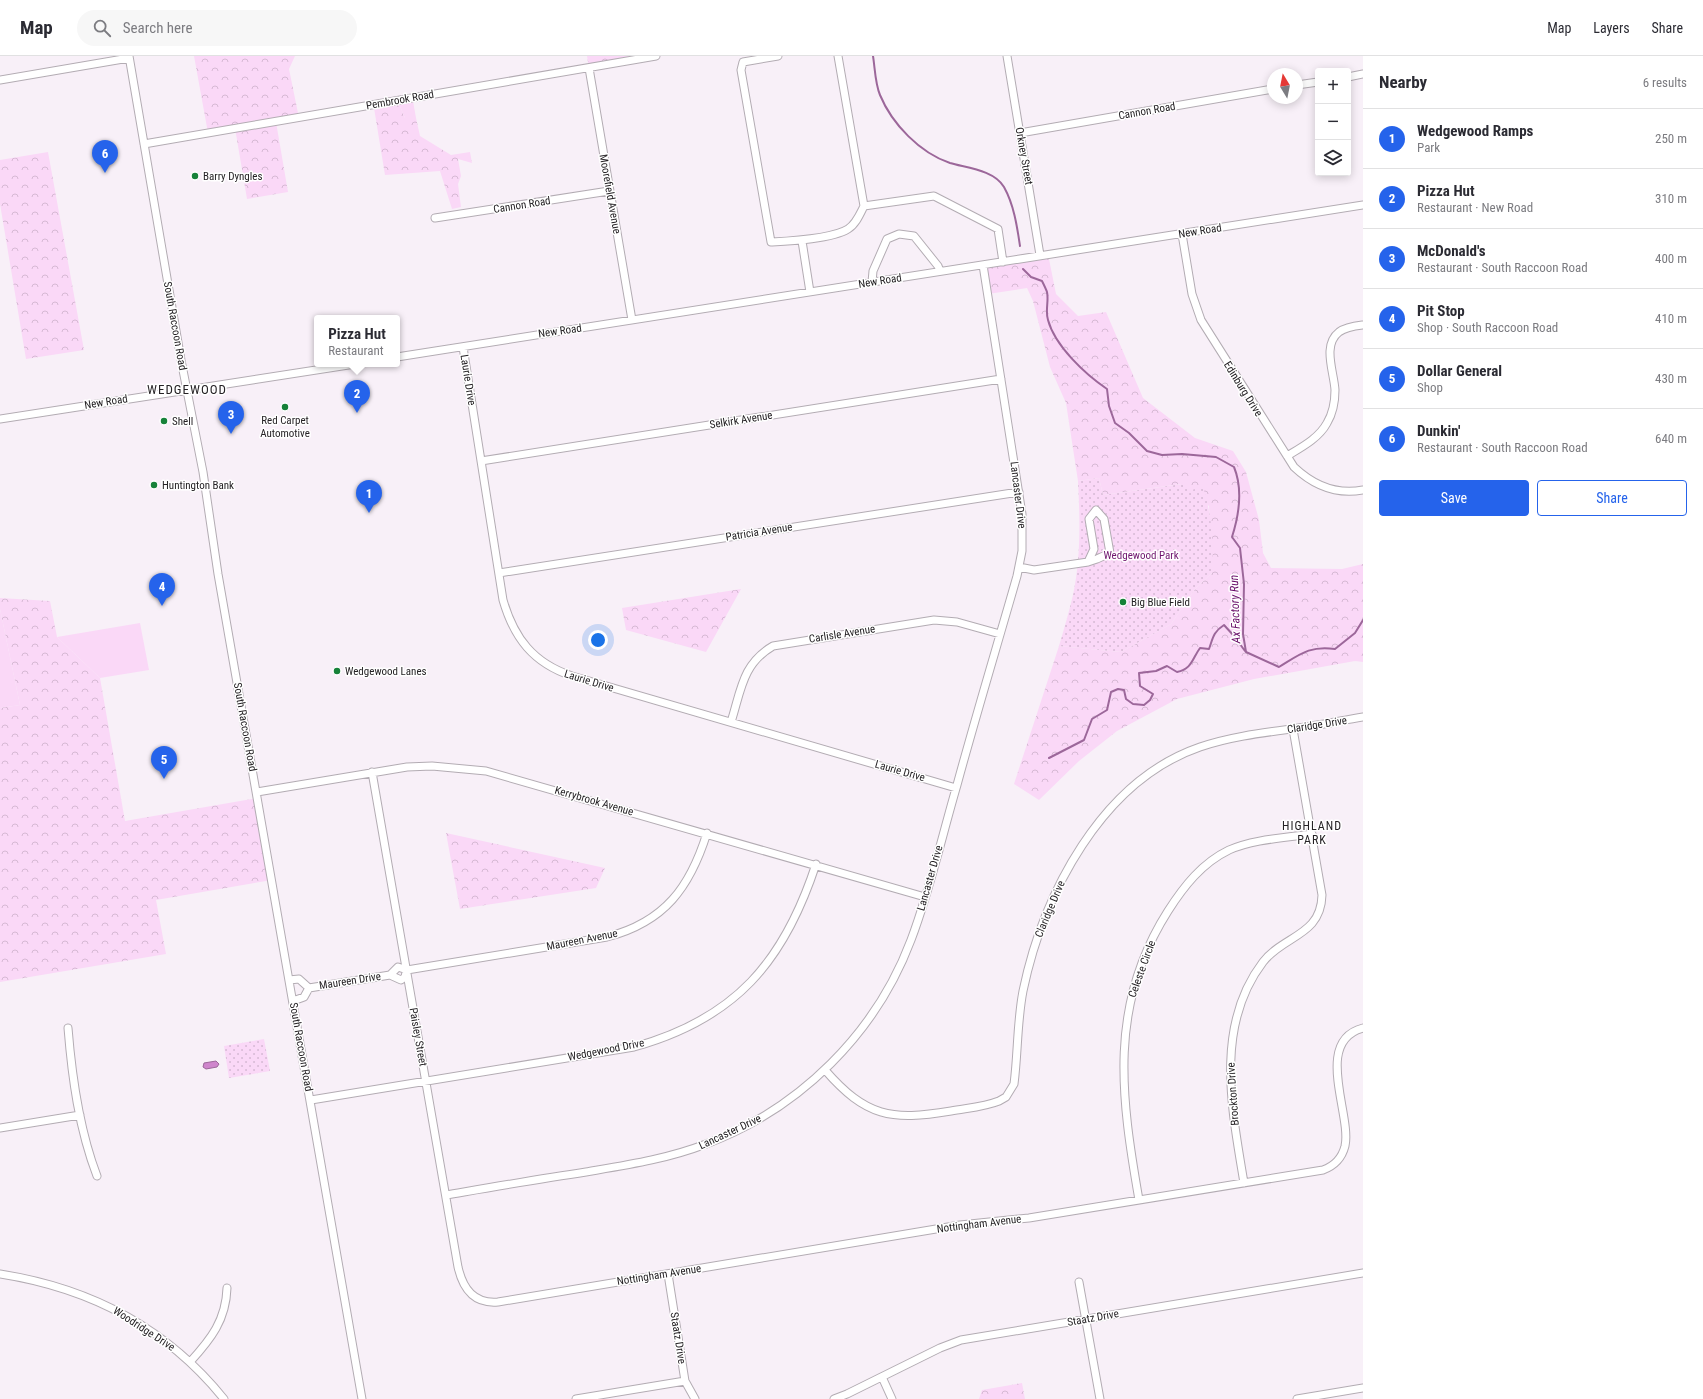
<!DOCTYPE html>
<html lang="en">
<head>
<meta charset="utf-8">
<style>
	body { margin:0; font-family:"Roboto Condensed",sans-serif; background:#f7f7f7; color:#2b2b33 }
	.controls { position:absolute; right:12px; top:12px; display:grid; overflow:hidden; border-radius:4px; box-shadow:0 2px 10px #0003 }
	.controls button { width:36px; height:36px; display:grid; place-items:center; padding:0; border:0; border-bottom:1px solid #e1e1e2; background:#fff; color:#2b2b33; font:20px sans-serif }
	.compass { position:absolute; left:1267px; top:12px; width:36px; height:36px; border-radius:50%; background:#fff; box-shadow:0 2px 10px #0003; rotate:350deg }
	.you { position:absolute; left:598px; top:584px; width:14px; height:14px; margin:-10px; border:3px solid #fff; border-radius:50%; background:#1a73e8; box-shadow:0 0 0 6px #1a73e833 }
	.badge { display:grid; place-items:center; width:26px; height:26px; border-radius:50%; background:#2563eb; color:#fff; font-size:13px; font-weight:700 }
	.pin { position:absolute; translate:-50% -33px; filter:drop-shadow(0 1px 2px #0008) }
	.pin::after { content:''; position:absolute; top:21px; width:14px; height:12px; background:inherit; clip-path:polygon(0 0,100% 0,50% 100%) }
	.popup { position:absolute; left:314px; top:259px; width:86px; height:52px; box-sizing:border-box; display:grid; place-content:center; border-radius:4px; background:#fff; filter:drop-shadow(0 1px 3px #0005); font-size:13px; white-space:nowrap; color:#7c7c81 }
	.popup b { font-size:15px; color:#2b2b33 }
	.popup::after { content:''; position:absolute; left:50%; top:100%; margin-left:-8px; border:8px solid transparent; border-top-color:#fff }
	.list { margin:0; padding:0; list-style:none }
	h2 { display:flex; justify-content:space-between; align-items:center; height:52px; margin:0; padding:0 16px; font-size:17px }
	h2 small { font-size:13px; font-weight:400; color:#7c7c81 }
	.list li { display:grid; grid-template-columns:26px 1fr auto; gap:12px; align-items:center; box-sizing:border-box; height:60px; padding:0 16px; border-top:1px solid #e1e1e2 }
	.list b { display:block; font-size:15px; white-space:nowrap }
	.list p { margin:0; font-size:13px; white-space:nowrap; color:#7c7c81 }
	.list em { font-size:13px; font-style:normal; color:#7c7c81 }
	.actions { display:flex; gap:8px; padding:12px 16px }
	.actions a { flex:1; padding:9px 0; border:1px solid #2563eb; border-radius:4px; text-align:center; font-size:14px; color:#2563eb }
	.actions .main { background:#2563eb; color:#fff }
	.icon { flex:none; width:22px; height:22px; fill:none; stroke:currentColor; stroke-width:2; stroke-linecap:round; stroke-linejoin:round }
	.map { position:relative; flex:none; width:1363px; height:1343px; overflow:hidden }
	header { display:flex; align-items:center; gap:24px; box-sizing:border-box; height:56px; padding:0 20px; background:#fff; border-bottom:1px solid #e1e1e2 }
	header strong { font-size:19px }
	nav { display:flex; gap:22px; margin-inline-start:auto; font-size:14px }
	.search { width:280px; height:36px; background:#f7f7f7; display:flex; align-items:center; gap:10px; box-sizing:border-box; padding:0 14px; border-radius:22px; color:#7c7c81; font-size:15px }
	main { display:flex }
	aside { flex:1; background:#fff }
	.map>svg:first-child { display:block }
	.green { fill:#fad8f7 }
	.forest { fill:url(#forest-crowns) }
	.park { fill:url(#park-dots) }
	.water { fill:#cf85cc; stroke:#9c679a }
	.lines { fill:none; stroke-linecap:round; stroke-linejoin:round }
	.stream { stroke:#9c679a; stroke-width:2 }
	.minor-casing { stroke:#b3acb3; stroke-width:9 }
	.minor { stroke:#fff; stroke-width:7 }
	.poi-dot { fill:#168239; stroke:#fff; stroke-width:1.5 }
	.labels { text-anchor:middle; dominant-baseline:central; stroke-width:3; stroke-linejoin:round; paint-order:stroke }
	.street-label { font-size:11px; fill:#252225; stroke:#fff }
	.poi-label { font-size:11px; fill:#252225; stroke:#fff; text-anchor:start }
	.park-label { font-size:11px; fill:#6f156e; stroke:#fff }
	.water-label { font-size:12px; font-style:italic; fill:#690d69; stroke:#fff }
	.neighbourhood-label { font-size:12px; letter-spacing:1px; fill:#252225; stroke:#fff }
	.quarter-label { font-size:13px; letter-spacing:1px; fill:#252225; stroke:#fff }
</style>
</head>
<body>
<header>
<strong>Map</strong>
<div class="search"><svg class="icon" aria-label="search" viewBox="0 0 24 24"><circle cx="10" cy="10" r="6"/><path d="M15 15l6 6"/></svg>Search here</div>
<nav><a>Map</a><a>Layers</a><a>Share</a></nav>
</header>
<main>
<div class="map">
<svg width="1363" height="1343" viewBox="0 0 1363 1343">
	<defs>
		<pattern id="forest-crowns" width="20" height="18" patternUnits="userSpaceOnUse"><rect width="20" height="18" fill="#fad8f7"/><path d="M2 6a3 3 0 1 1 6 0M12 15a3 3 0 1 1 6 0" fill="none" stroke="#d6b9d4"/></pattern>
		<pattern id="park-dots" width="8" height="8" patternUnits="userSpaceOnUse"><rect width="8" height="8" fill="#fad8f7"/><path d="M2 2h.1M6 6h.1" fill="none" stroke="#d6b9d4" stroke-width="1.8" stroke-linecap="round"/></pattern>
	</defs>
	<rect width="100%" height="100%" fill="#f8f0f8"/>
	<path class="green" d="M 413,45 L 416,62 L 405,62 L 399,48 Z
		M 0,553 L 20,649 L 0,652 Z
		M 140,567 L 149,614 L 100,622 L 57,581 Z"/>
	<path class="forest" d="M 194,0 L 295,0 L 289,13 L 299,62 L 276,66 L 288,136 L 247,143 L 235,72 L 208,77 Z
		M 587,0 L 656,0 L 589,12 Z
		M 399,48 L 405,62 L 416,62 L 420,80 L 451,99 L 470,96 L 472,107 L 458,103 L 461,120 L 458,128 L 461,151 L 452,153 L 440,115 L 385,119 L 374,52 Z
		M 48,96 L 84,294 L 26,303 L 0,148 L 0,104 Z
		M 1048,198 L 1056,238 L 1078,260 L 1106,256 L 1143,342 L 1195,382 L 1233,395 L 1246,416 L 1259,464 L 1263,497 L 1271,512 L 1342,513 L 1363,508 L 1363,606 L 1355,605 L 1254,623 L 1177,643 L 1117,675 L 1079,705 L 1039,744 L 1014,728 L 1059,590 L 1121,596 L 1171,568 L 1195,533 L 1212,517 L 1209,450 L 1181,428 L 1103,439 L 1099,422 L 1078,425 L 1066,347 L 1050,311 L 1033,245 L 1027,232 L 988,238 L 983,209 Z
		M 741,533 L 706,596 L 626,574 L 622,552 Z
		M 0,542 L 50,545 L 57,581 L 100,622 L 125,765 L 258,742 L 272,824 L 156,844 L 166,898 L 0,926 L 0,652 L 20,649 L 0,553 Z
		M 446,777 L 605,812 L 596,832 L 460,853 Z
		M 1022,1327 L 1025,1343 L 979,1343 L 982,1334 Z"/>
	<path class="park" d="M 1099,422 L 1103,439 L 1182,428 L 1191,434 L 1203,431 C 1212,459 1214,488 1212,517 L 1195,533 L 1171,568 L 1121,596 L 1059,590 C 1064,573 1069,556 1073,539 C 1081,502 1080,463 1078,425 Z
		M 264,983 L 270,1015 L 229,1022 L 224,990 Z"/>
	<path class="water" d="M 216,1005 L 219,1008 L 217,1011 L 206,1013 L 203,1011 L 204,1007 Z"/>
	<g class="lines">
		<path class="stream" d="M 873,0 C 875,12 875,27 880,39 C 892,68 920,97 950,107 C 967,112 994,114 1004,131 C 1014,149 1017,170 1020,190
			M 1023,213 L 1031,221 L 1042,225 C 1044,229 1046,233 1047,236 C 1049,245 1045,255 1048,264 C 1055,290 1085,318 1107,333 L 1109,350 L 1115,367 L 1129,377 L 1147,395 L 1162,399 L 1182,398 L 1216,401 L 1234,411 C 1243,433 1239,459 1232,481 L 1240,492 L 1244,528 L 1243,578 L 1246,596 L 1279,611 C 1299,599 1310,589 1335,593 L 1355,577 L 1363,564
			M 1049,702 L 1084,684 L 1092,663 L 1107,654 L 1111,636 L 1118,633 L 1124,634 L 1126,643 L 1133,648 L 1144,649 L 1150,644 L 1153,638 L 1140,630 L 1139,617 L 1156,615 L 1167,610 L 1177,616 C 1192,613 1192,603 1200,592 L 1209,593 C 1213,582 1213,576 1224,569 L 1234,580 L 1245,595"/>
		<g class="minor-casing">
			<path id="minor" d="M 129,0 L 181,304 L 203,416 L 218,518 L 362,1343
				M 778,0 L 743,6 L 741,14 L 771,186 C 790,185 832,183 848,173 C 856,168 860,158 864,150 L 934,140 L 998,173 L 1003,206
				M 838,0 L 864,150
				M 1007,0 L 1040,199
				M 589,12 L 632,264
				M 1348,21 L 1363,18
				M 0,24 L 129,2
				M 1297,29 L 1318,26
				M 1020,77 L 1273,33
				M 144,88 L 656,0
				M 435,162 L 609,135
				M 1182,178 L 1192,238 L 1201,264 L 1294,411 C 1313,429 1336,439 1363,434
				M 802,185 L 810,236
				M 872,226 L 873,215 L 887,183 L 899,178 L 914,180 L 938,210 L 940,215
				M 463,291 L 503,544 C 514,582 533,607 572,620 L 956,732
				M 397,301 L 1363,149
				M 0,363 L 355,308
				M 1287,400 C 1302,391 1319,382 1327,367 C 1333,357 1335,345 1335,334 C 1334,316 1322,289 1339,276 C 1346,271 1355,270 1363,269
				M 481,405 L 1001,323
				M 1096,454 L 1104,463 L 1110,497 L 1097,503 L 1088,506 L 1094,493 L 1089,463 Z
				M 1019,511 L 1034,514 L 1088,506
				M 499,517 L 1019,436
				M 731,666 C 741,635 742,608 773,590 L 934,564 L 957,566 L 1000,578
				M 372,716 L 458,1211 C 463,1233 474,1248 498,1246 L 960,1169 L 1029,1162 L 1323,1114 C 1334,1110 1342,1102 1345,1090 C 1352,1059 1313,985 1363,972
				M 257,736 L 407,711 L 432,710 L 486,715 L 925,841
				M 407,914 L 607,881 C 665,866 690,831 707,777
				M 390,919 L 401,924 L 405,921 L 406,916
				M 289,924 L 299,923 L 309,932
				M 293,945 L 304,941 L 309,932 L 390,919 L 398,911 L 407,914
				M 68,972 C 72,1022 79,1073 97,1120
				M 825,1014 C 866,1061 891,1065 951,1055 C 967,1052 984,1051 999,1045 L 1006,1041 L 1014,1028 C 1018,997 1017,966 1023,935 C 1043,839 1101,725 1200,691 C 1229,681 1261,677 1291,673 C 1315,670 1339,665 1363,661
				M 311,1044 L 634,991 C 735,963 784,906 816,808
				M 0,1072 L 80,1059
				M 1244,1127 C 1232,1054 1214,970 1263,906 C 1284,879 1321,880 1322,839 L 1293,673
				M 446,1139 C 493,1131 539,1123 586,1116 C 627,1109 667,1103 706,1088 C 800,1053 876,977 911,884 C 930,834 942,780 957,729 C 976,659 997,590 1017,520 L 1022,495 L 1022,458 L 983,209
				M 1139,1144 C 1121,1041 1108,949 1168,855 C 1184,830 1202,807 1229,794 C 1254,783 1285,782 1312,778
				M 0,1218 C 90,1232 166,1271 224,1343
				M 668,1218 L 685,1325 L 695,1343
				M 1079,1226 L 1100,1343
				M 190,1306 C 211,1283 226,1264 227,1232
				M 882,1321 L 892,1343
				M 576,1343 L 685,1325
				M 834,1343 L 847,1338 L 940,1292 L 961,1284 L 1363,1217
				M 1297,1343 L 1363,1332"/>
		</g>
		<use href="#minor" class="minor"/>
	</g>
	<g class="poi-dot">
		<circle cx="195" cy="120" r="4"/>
		<circle cx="285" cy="351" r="4"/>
		<circle cx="164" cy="365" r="4"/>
		<circle cx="154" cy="429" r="4"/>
		<circle cx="1123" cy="546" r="4"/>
		<circle cx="337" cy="615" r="4"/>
	</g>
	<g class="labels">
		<g class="street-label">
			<text transform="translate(400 44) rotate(-10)">Pembrook Road</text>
			<text transform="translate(1147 55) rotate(-10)">Cannon Road</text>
			<text transform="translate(1024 100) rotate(80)">Orkney Street</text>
			<text transform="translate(610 138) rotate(80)">Moorefield Avenue</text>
			<text transform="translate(522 149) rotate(-9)">Cannon Road</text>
			<text transform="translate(1200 175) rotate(-9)">New Road</text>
			<text transform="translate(880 225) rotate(-9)">New Road</text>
			<text transform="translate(175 270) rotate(80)">South Raccoon Road</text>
			<text transform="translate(560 275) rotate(-8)">New Road</text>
			<text transform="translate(468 324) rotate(81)">Laurie Drive</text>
			<text transform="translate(1243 333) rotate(58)">Edinburg Drive</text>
			<text transform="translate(106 346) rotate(-9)">New Road</text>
			<text transform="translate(741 364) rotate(-9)">Selkirk Avenue</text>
			<text transform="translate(1018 439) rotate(83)">Lancaster Drive</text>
			<text transform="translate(759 476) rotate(-9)">Patricia Avenue</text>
			<text transform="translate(842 578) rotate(-9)">Carlisle Avenue</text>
			<text transform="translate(589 625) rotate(17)">Laurie Drive</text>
			<text transform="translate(1317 669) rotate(-9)">Claridge Drive</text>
			<text transform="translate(245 671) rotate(80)">South Raccoon Road</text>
			<text transform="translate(900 715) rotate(16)">Laurie Drive</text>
			<text transform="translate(594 745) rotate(16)">Kerrybrook Avenue</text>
			<text transform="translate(930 822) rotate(-74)">Lancaster Drive</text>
			<text transform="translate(1050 853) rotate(-67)">Claridge Drive</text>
			<text transform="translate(582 884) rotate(-11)">Maureen Avenue</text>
			<text transform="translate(1142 913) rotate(-70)">Celeste Circle</text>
			<text transform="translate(350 925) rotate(-9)">Maureen Drive</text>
			<text transform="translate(418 981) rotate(80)">Paisley Street</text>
			<text transform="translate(301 991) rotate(80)">South Raccoon Road</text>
			<text transform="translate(606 994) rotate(-11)">Wedgewood Drive</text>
			<text transform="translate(1233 1038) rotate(-94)">Brockton Drive</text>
			<text transform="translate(730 1076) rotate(-25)">Lancaster Drive</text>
			<text transform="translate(979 1168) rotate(-7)">Nottingham Avenue</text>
			<text transform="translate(659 1219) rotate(-9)">Nottingham Avenue</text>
			<text transform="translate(1093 1262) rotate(-10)">Staatz Drive</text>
			<text transform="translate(144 1273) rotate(33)">Woodridge Drive</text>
			<text transform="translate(678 1282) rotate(81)">Staatz Drive</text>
		</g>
		<g class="poi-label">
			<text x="203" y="120">Barry Dyngles</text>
			<text x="285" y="364" text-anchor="middle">Red Carpet<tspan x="285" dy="13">Automotive</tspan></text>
			<text x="172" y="365">Shell</text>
			<text x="162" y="429">Huntington Bank</text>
			<text x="1131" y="546">Big Blue Field</text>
			<text x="345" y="615">Wedgewood Lanes</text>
		</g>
		<g class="park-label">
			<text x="1141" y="499">Wedgewood Park</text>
		</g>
		<g class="water-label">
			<text transform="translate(1235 553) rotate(-92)">Ax Factory Run</text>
		</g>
		<g class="neighbourhood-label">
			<text x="1312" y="770">HIGHLAND<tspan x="1312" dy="14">PARK</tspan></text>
		</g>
		<g class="quarter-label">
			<text x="187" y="333">WEDGEWOOD</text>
		</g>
	</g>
</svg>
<div class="controls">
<button>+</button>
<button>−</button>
<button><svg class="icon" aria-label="layers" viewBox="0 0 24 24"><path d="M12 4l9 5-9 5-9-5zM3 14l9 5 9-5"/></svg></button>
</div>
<svg class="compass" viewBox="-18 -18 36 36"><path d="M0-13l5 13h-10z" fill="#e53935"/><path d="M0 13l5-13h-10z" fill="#7c7c81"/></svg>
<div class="you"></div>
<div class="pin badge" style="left:369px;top:457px">1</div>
<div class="pin badge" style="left:357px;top:357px">2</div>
<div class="popup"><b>Pizza Hut</b>Restaurant</div>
<div class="pin badge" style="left:231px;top:378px">3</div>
<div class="pin badge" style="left:162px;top:550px">4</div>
<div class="pin badge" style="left:164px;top:723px">5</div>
<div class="pin badge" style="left:105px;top:117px">6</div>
</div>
<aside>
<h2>Nearby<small>6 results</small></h2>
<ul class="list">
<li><span class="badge">1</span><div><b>Wedgewood Ramps</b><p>Park</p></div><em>250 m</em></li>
<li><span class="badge">2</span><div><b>Pizza Hut</b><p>Restaurant · New Road</p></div><em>310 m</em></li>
<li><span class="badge">3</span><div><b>McDonald's</b><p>Restaurant · South Raccoon Road</p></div><em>400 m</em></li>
<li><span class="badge">4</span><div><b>Pit Stop</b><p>Shop · South Raccoon Road</p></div><em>410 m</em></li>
<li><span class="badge">5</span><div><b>Dollar General</b><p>Shop</p></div><em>430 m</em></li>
<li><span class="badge">6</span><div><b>Dunkin'</b><p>Restaurant · South Raccoon Road</p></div><em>640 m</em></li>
</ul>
<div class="actions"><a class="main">Save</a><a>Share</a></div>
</aside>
</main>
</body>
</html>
